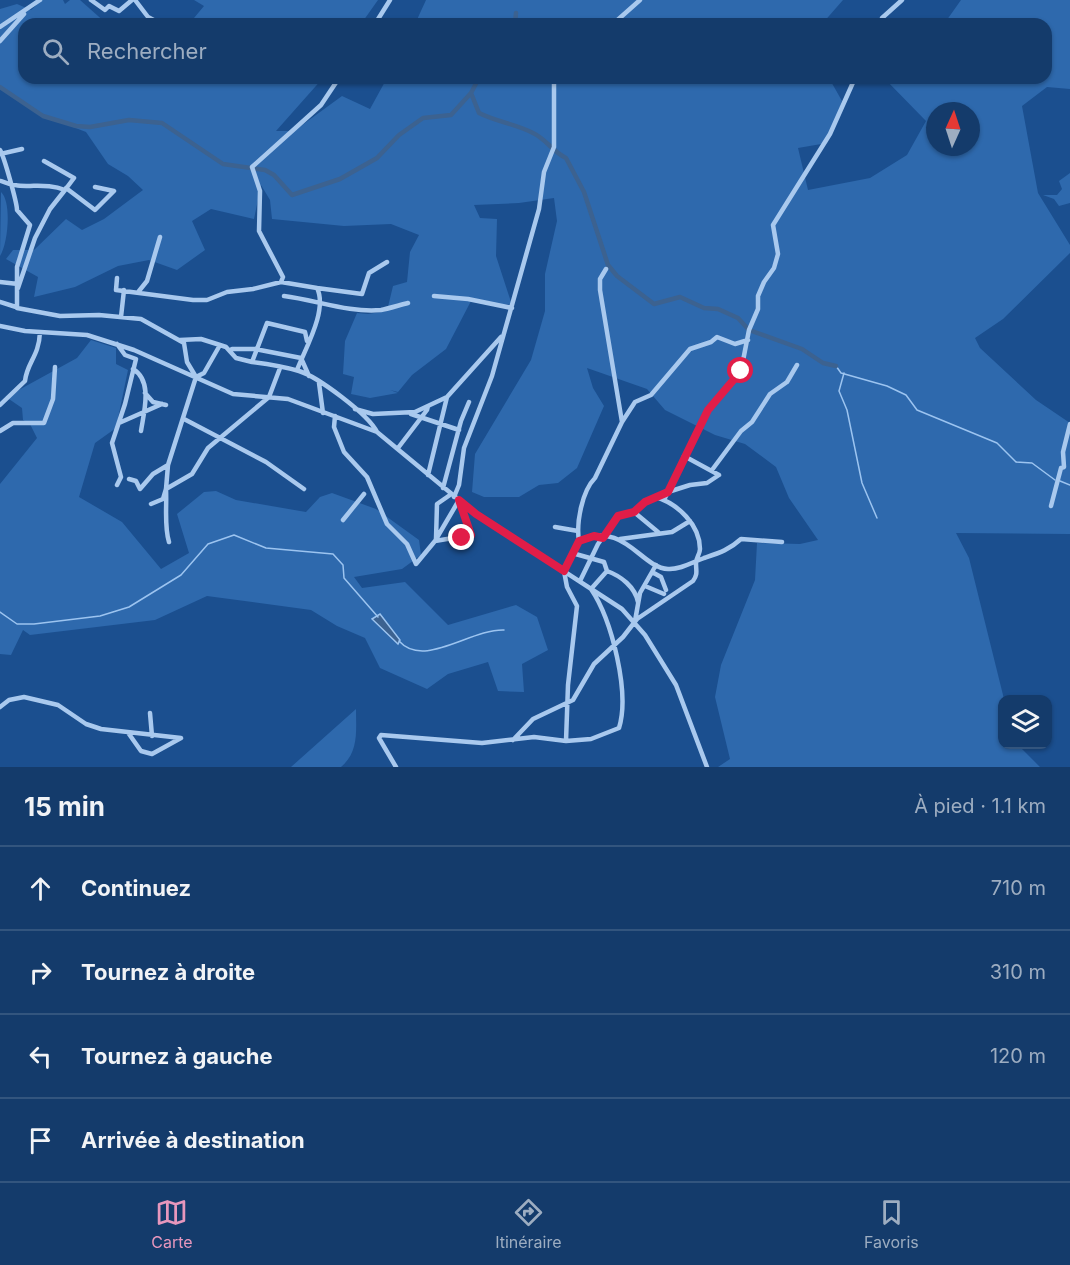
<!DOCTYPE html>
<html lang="fr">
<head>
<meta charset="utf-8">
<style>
	body { margin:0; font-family:Inter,sans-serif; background:#214673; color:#f1f3f6 }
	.controls { position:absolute; right:18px; bottom:18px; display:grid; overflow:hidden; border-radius:12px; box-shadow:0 2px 4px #0004 }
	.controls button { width:54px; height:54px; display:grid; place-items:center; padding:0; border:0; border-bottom:2px solid #33557e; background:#143b6b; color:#f1f3f6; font:30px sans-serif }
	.compass { position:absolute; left:926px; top:102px; width:54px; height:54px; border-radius:50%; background:#143b6b; box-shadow:0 2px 4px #0004; rotate:3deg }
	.stop { position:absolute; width:18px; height:18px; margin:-14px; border:4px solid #e11d48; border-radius:50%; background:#fff }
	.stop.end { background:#e11d48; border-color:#fff; box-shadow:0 2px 6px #0008 }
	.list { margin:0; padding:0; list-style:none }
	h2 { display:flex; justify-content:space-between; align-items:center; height:78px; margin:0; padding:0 24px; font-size:26px }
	h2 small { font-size:20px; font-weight:400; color:#9dadc1 }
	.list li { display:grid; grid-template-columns:39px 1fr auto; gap:18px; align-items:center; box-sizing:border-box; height:84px; padding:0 24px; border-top:2px solid #33557e }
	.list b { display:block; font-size:22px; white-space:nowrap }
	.list em { font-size:20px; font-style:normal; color:#9dadc1 }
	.icon { flex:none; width:33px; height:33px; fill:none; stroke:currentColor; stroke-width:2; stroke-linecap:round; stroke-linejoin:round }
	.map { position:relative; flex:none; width:1070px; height:767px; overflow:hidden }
	.search { position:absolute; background:#143b6b; box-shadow:0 2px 4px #0004; left:18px; right:18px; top:18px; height:66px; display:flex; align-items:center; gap:15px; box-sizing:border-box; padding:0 21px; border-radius:18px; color:#9dadc1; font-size:22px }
	.sheet { height:414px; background:#143b6b }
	nav { display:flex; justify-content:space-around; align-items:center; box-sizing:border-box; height:84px; border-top:2px solid #33557e; background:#143b6b; font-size:16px; color:#9dadc1 }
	nav a { display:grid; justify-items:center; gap:3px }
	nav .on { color:#e797bd }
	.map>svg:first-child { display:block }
	.green { fill:#2e69ad; fill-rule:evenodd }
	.water { fill:#3c6290; stroke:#9cc4f0; stroke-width:1.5 }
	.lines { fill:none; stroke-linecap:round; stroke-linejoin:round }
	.stream { stroke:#9cc4f0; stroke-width:1.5 }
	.river { stroke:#3c6290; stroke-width:4.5 }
	.minor { stroke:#a9c9ee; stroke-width:4.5 }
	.route { stroke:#e11d48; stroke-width:8 }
</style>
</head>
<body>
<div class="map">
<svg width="1070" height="767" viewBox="0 0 1070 767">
	<rect width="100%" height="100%" fill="#1b4f8f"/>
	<path class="green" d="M 42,0 L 63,0 L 65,4 L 70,0 L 80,0 L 107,24 L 24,24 L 24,78 L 323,78 L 276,131 L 294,131 L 342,96 L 370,109 L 387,78 L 829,78 L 842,101 L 827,143 L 798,148 L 808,190 L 870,178 L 907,155 L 926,121 L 884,78 L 1046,78 L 1046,24 L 944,24 L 961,0 L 1070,0 L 1070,89 L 1047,87 L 1022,106 L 1038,193 L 1070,245 L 1070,253 L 1003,319 L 975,338 L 980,348 L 1036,400 L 1070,423 L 1070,534 L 956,533 L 969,558 L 1004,699 L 1002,744 L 1018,745 L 1040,767 L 718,767 L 730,759 L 715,697 L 721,665 L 755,580 L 757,543 L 800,544 L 818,540 L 789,498 L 776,467 L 745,444 L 715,435 L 665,410 L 647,389 L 587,368 L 593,388 L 604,406 L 577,468 L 558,483 L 539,485 L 519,497 L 484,497 L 472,492 L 475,454 L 531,360 L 545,311 L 545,274 L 557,221 L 554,198 L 519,203 L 474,205 L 480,218 L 497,219 L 496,256 L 512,305 L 471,301 L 446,349 L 412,375 L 398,392 L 390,390 L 398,393 L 370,398 L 351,394 L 354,377 L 343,374 L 345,341 L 357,313 L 368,314 L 387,311 L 393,286 L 407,282 L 410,252 L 419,235 L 391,224 L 344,226 L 272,219 L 270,200 L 261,185 L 254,219 L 211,209 L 192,221 L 205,250 L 177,270 L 149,260 L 118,266 L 75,287 L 34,297 L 38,277 L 6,259 L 13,250 L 34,250 L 66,219 L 82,230 L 104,219 L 143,190 L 128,176 L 108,164 L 86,132 L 47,117 L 0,89 L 0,9 L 17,4 L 31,10 ZM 935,111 L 971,111 L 971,147 L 935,147 Z
		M 194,0 L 378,0 L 361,24 L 189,24 L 204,6 Z
		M 426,0 L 843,0 L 822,24 L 415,24 Z
		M 1070,173 L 1070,203 L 1059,206 L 1054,199 L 1043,195 L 1057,195 L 1062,189 L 1059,181 Z
		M 1,192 C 12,202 8,244 0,256 Z
		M 91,340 L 116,348 L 116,364 L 128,370 L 116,428 L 95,443 L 79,497 L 122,522 L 161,569 L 189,553 L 177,514 L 204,492 L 216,491 L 236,500 L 306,512 L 320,497 L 332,493 L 376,509 L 419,540 L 421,555 L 402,569 L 354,577 L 362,588 L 405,582 L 448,625 L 516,605 L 537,617 L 548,650 L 522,664 L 524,692 L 498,691 L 488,662 L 448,674 L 427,689 L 380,668 L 365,638 L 337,626 L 311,610 L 207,596 L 155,620 L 30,635 L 23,630 L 11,655 L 0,654 L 0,484 L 37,438 L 30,424 L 23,420 L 22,408 L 6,397 L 77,358 Z
		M 356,709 C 356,731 359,752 341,767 L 291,767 Z"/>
	<path class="water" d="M 380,614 L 400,640 L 398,644 L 372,619 Z"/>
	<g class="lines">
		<path class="stream" d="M 836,366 L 841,373 L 887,386 L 906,395 L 917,410 L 997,443 L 1016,462 L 1032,463 L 1055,480
			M 844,373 L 839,391 L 847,410 L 862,483 L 877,518
			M 1060,481 L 1070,485
			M 0,612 L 17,624 L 34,624 L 100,616 L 129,607 L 181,575 L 208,544 L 234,535 L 266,548 L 333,554 L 343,565 L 344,578 L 378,617
			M 399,641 C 424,669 470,629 504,630"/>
		<path class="river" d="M 507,24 L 509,24
			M 515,24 L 516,13
			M 0,87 L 43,116 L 76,126 L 90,127 L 129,120 L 162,123 L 223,164 L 265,170 L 274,175 L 292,195 L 340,179 L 377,158 L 399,135 L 423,118 L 451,115 L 471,93 L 479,78
			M 471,93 L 479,113 C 497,122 516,124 533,133 C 546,139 553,152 566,158 L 584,192 L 608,265 L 617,276 L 654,304 L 680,297 L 704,308 L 718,309 L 738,318 L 749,330 L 802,349 L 823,363 L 836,366"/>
		<path class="minor" d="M 91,0 L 105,10 L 109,6 L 119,11 L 132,0
			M 135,0 L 148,17 L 161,24
			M 375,24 L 390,0
			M 613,24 L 640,0
			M 880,24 L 882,18 L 902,0
			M 0,27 L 40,0
			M 0,41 L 24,14
			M 0,150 C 4,156 17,203 17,210 L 30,225 L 17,267 L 17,308 L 60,316 L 99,315 L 141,319 L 184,343 L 187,362 L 196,377
			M 0,154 L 22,149
			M 44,161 L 74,178 L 65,190
			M 1,181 C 23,191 43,181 65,190 L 50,209 L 35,238 L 18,288
			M 66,188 L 95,210 L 114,191 L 95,187
			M 117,278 L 116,290 L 193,300 L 207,300 L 227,292 L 253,289 L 281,282 L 317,288 C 328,310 305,349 297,370
			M 0,282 L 18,284
			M 281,282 L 283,277 L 259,231 L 260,191 L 252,167 L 321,105 L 339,78
			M 317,288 L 362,294 L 369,273 L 387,262
			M 139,291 L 147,281 L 160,237
			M 284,296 C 316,300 349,313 381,310 C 387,309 400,305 408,303
			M 434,296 L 468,299 L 512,308
			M 0,302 L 16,307
			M 121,317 L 124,290
			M 0,326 L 25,331 L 87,335 L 134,350 L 233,394 L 288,399 L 377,432 L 476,514 L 622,609 L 645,635 L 676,685 L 707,767
			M 180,340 L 201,339 L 220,345
			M 117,344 L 125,355 L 136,359 L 125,404 L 112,443 L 121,477 L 117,485
			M 232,349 L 255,349 L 301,358 L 309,376
			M 252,362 C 268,364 285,367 299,371 C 318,377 368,414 377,432
			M 133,369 C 153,381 144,411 141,431
			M 319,383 L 323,413
			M 145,393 L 153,402 L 166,405
			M 0,405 L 25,381 C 27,362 39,357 40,332
			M 355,409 L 373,414 L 415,412 L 447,397 L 501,337
			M 411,414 L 459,430
			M 335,416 L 334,427 L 344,452 L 367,477 L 387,524 L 407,544 L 416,564 L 435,541 L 459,500 L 471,535 L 435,541
			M 184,419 L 266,462 L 304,489
			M 622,422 L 635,402 L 651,395 L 690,349 L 711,342 L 717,337 L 735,344 L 748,340
			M 119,423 L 162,404
			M 0,431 L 13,423 L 44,423 L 53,399 L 55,367
			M 398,448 L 427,410 L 428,406
			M 712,470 L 741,431 L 752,422 L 770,394 L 787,382 L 797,365
			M 428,475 L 447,397
			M 129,479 L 136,481 L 140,489 L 153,474 L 168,465
			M 443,488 L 461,421 L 469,402
			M 166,489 L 168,465 L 196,377 L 204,373 L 220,345 L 226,347 L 236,358 L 252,362 L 267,323 L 305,332 L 307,341
			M 166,489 L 192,474 L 208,448 L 269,397 L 280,368
			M 454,497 L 459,485 L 464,448 L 492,376 L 539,209 L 544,172 L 554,147 L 554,78
			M 664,500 L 708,410 L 741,371 L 749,330 L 758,309 L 758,296 L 764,282 L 774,268 L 778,254 L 773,225 L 830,134 L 855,78
			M 151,504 L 163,499 L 166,489 C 167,507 164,526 169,542
			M 1051,506 L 1061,468 L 1064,467 L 1063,452 L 1070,424
			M 634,512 L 658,532
			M 343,520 L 364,494
			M 555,527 L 578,531
			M 436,539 L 437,504 L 450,495
			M 620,539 L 672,532 L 690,521
			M 579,541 C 576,523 582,491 595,478 L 622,422 L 600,290 L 600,279 L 606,269
			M 572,553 L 604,562 L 607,571
			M 652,572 L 661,577 L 666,590
			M 580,581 L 598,544 L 618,516 L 634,512 L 644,502 L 668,492 L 690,485 L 707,483 L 719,475 L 684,456
			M 645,586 L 664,594
			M 635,621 L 640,593 L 656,565
			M 0,707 L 9,700 L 24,697 L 58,705 L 86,724 L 101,729 L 181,738
			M 150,713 L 152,736
			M 129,734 L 141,751 L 152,754 L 181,738
			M 513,740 L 533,719 L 573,700 L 594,664 L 623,637 L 637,619 L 693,581 C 698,574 696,571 696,563 C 696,558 700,554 700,549 C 700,525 678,504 656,497
			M 566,741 L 568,685 L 577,606 L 567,587 L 564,571 L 579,541 C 624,520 641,568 668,569 C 680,570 693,562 704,558 C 719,553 729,550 741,539 L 782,542
			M 396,767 L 379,738 L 381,735 L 482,743 L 534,737 L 566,741 L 591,739 L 619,728 C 630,693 612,620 591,589 L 607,571 C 621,576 635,587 638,602"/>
	</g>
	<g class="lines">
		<path class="route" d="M 462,538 L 471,535 L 459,500 L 476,514 L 564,571 L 579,541 L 594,536 L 603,538 L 618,516 L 634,512 L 645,502 L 668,492 L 708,410 L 741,371"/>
	</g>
</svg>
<div class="controls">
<button><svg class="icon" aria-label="layers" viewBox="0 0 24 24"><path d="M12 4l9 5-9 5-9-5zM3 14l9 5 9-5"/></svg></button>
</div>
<svg class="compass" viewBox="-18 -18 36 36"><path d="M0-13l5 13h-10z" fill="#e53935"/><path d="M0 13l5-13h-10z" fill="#9dadc1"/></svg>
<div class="stop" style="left:741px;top:371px"></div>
<div class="stop end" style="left:462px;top:538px"></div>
<div class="search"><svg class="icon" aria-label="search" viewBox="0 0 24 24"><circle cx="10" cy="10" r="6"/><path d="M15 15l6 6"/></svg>Rechercher</div>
</div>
<section class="sheet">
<h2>15 min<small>À pied · 1.1 km</small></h2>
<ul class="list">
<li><svg class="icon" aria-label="ahead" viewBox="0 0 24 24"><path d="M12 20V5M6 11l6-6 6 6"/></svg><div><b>Continuez</b></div><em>710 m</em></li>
<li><svg class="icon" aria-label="right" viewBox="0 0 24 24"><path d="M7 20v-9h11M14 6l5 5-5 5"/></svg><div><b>Tournez à droite</b></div><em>310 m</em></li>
<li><svg class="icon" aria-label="left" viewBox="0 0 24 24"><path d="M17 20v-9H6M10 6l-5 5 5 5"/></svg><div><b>Tournez à gauche</b></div><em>120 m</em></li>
<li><svg class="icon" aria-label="arrive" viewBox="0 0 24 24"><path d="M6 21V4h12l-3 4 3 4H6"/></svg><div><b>Arrivée à destination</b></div></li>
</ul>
</section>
<nav>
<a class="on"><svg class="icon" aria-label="map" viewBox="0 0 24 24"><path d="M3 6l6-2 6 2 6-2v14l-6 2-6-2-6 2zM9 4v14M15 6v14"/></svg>Carte</a>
<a><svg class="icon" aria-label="directions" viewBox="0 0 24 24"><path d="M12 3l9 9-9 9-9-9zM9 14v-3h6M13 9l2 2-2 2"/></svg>Itinéraire</a>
<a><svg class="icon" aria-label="saved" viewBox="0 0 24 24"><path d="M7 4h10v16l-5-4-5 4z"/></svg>Favoris</a>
</nav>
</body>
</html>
